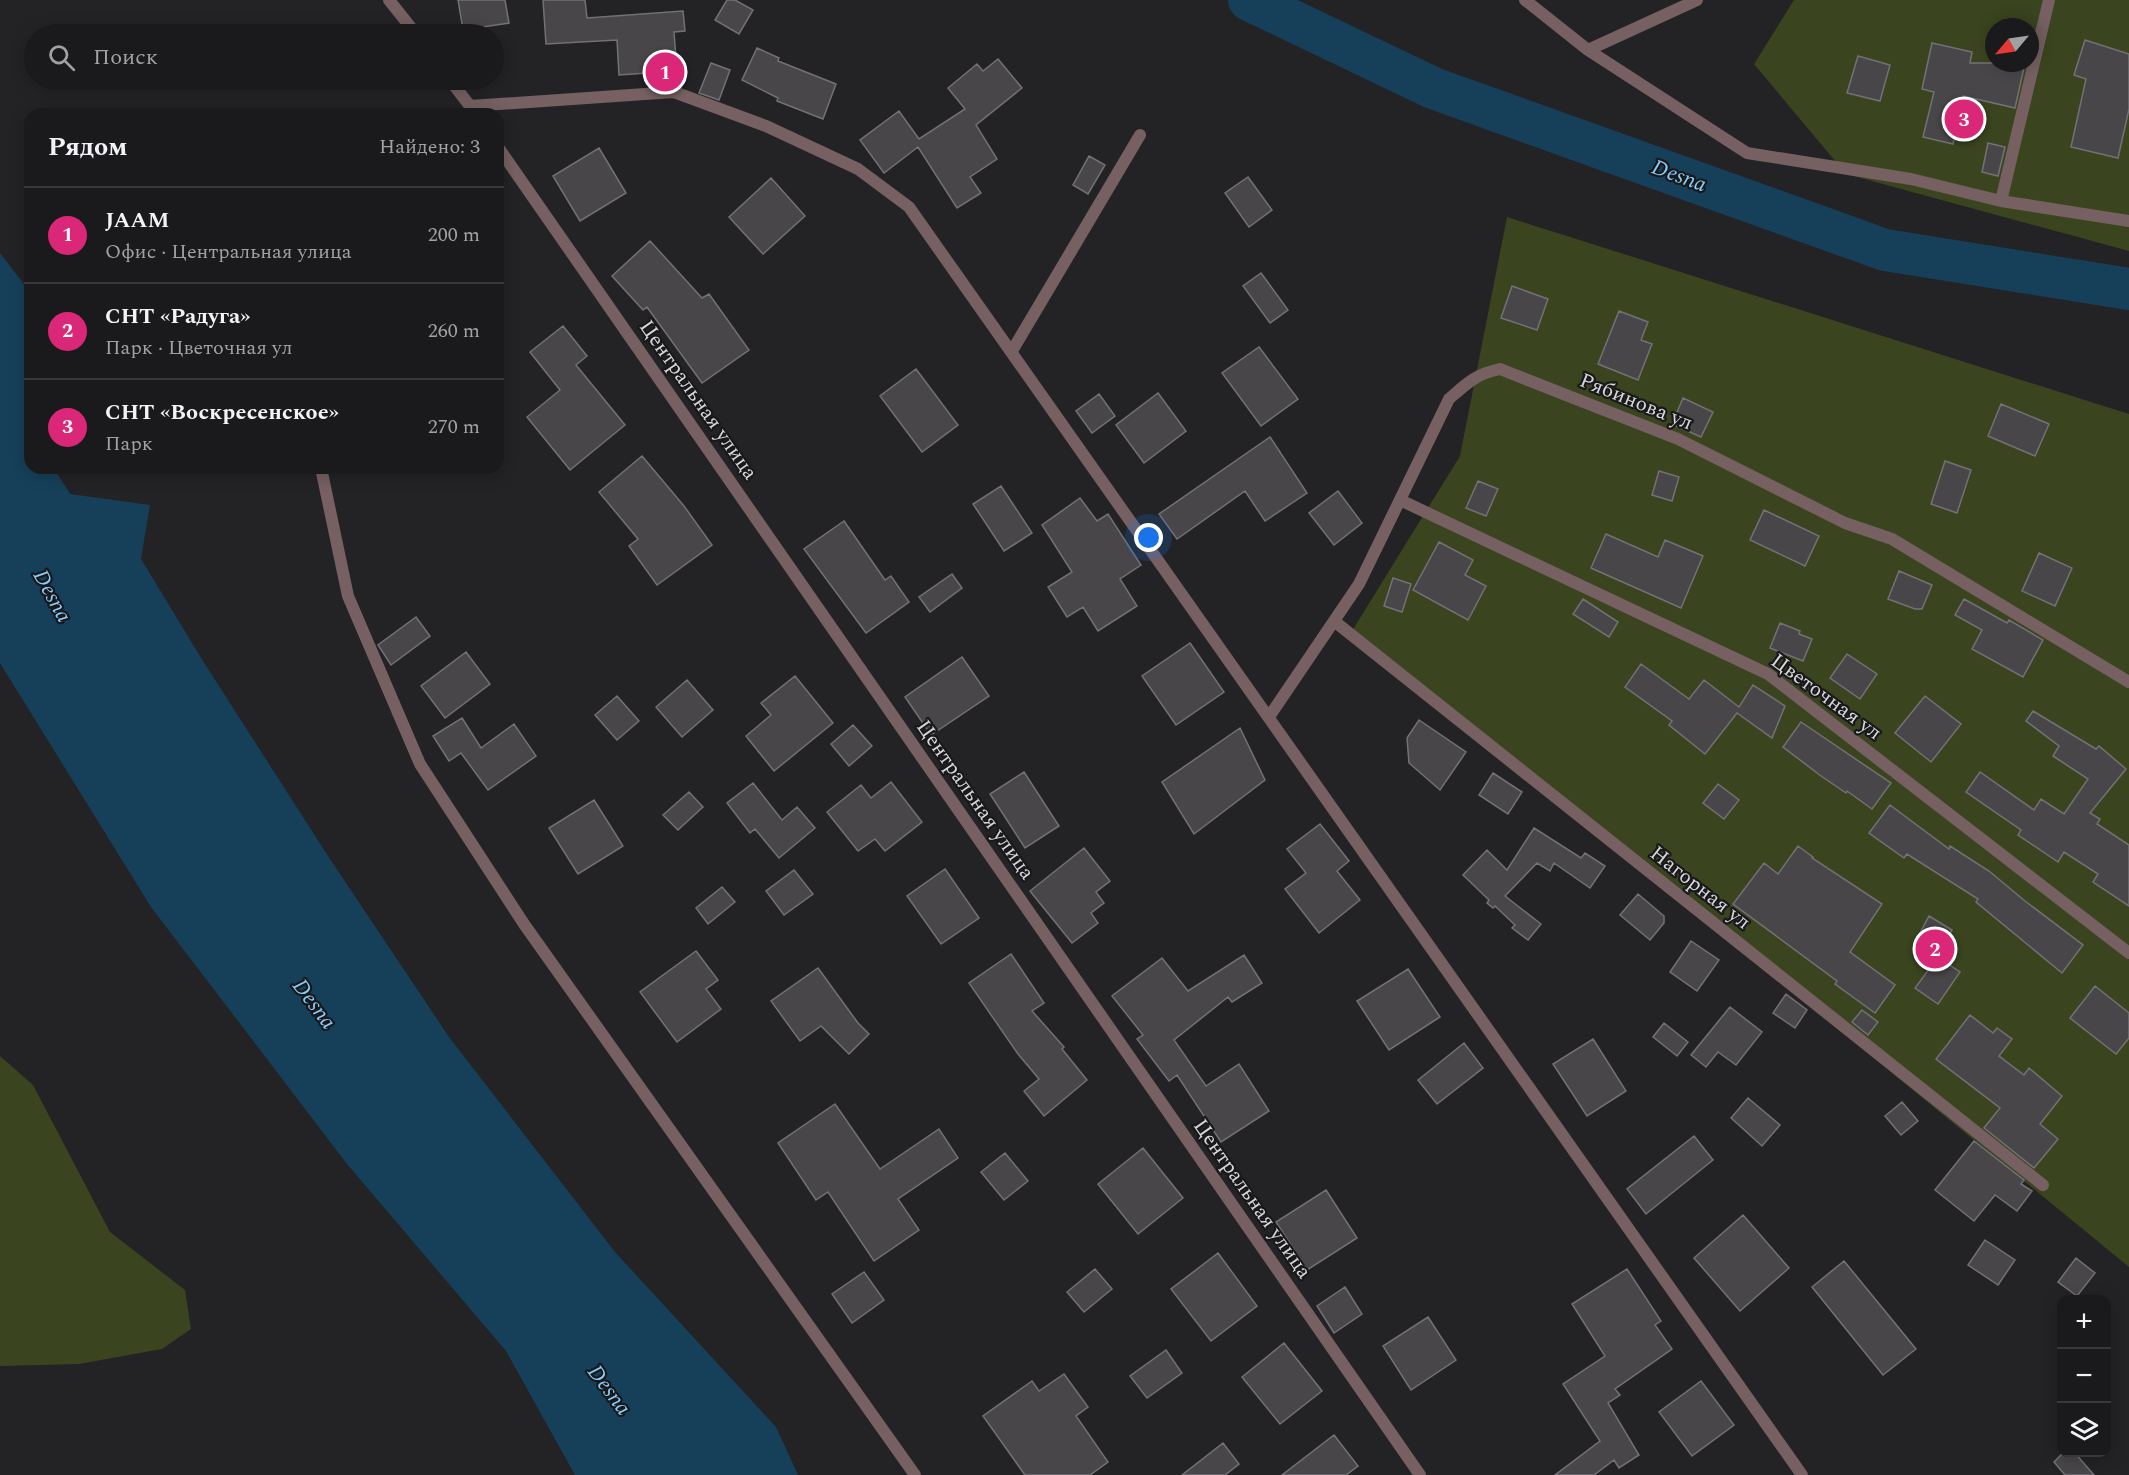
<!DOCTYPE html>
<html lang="ru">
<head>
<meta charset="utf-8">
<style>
	body { margin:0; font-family:Spectral,serif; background:#272729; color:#f1f3f6 }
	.controls { position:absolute; right:18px; bottom:18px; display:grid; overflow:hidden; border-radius:12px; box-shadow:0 3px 15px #0003 }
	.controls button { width:54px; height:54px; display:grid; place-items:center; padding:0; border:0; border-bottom:2px solid #38383b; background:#1a1a1c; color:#f1f3f6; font:30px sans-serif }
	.compass { position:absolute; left:1985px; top:18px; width:54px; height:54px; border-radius:50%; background:#1a1a1c; box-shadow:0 3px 15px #0003; rotate:241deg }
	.you { position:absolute; left:1149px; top:538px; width:21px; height:21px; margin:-15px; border:4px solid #fff; border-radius:50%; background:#1a73e8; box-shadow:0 0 0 9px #1a73e833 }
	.badge { display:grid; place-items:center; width:39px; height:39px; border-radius:50%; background:#db2777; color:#fff; font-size:20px; font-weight:700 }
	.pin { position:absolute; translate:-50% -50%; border:3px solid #fff; box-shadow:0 2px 6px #0006 }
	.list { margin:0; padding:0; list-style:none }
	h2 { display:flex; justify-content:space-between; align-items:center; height:78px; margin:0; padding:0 24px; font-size:26px }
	h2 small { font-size:20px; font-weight:400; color:#9fa1a3 }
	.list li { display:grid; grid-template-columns:39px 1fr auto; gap:18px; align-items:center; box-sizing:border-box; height:96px; padding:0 24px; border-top:2px solid #38383b }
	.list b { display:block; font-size:22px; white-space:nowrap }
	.list p { margin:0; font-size:20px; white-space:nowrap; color:#9fa1a3 }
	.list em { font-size:20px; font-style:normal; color:#9fa1a3 }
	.icon { flex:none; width:33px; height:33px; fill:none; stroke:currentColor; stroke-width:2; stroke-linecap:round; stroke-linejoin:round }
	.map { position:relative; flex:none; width:2129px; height:1475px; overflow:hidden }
	.search { position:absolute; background:#1a1a1c; box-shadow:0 3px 15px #0003; left:24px; top:24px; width:480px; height:66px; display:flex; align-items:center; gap:15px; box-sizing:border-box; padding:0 21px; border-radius:33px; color:#9fa1a3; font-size:22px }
	.panel { position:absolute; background:#1a1a1c; box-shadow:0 3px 15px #0003; left:24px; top:108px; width:480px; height:366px; border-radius:18px }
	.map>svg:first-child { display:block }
	.green { fill:#3a451f; fill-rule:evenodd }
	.water { fill:#16405a }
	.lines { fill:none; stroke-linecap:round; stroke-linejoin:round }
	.river { stroke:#16405a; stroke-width:42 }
	.building { fill:#484649; stroke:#737175; stroke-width:1.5 }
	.minor { stroke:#766061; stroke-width:12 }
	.labels { text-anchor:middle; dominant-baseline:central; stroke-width:4.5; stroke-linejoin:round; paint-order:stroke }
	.street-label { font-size:21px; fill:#d7d7d9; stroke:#19191c }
	.water-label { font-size:22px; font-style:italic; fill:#89cdfa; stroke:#19191c }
</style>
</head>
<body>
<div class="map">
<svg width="2129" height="1475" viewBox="0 0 2129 1475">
	<rect width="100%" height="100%" fill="#232225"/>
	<path class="green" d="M 1794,0 L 2129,0 L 2129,251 L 1846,174 L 1754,64 ZM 1994,27 L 2030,27 L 2030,63 L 1994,63 Z
		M 1507,217 L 2129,414 L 2129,1267 L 1352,631 L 1460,456 Z
		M 0,1056 L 33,1085 L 110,1232 L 185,1290 L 191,1329 L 162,1349 L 79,1364 L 0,1366 Z"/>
	<path class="water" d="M 0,253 L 30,292 L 30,468 L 54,468 L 70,494 L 150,505 L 141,559 L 203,661 L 328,856 L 449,1037 L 615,1252 L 776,1427 L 798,1475 L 575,1475 L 506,1351 L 347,1164 L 151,907 L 0,663 Z"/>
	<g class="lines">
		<path class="river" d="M 1249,0 L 1433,88 L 1885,250 L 2129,289"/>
	</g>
	<path class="building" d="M 458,0 L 505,0 L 509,23 L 463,30 Z
		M 543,0 L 585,0 L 587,18 L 683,11 L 685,31 L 674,32 L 677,71 L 619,75 L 617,40 L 546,44 Z
		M 727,0 L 735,0 L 753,10 L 739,34 L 715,20 Z
		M 2085,40 L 2129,54 L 2129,109 L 2118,158 L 2071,147 L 2086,79 L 2074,75 Z
		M 1932,43 L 1972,52 L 1970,63 L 2025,63 L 2015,108 L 1963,96 L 1953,144 L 1923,137 L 1934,92 L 1922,89 Z
		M 757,48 L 779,58 L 778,61 L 836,84 L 823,119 L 777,101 L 778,98 L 742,80 Z
		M 1858,56 L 1890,65 L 1880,101 L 1847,93 Z
		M 998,59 L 1022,88 L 976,125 L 997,159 L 970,177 L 981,193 L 957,208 L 918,147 L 884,173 L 860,140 L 899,111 L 919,139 L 965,109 L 948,88 L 977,64 L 983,71 Z
		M 711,63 L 730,70 L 719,100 L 699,93 Z
		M 1988,143 L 2005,147 L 1998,176 L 1982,172 Z
		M 599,148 L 626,193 L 580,221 L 553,176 Z
		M 1089,156 L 1105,165 L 1088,194 L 1073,185 Z
		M 1248,177 L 1272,210 L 1249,227 L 1225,193 Z
		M 771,178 L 805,216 L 763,254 L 729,217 Z
		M 650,241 L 702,298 L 709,294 L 749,350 L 702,383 L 647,307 L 643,310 L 612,276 Z
		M 1261,273 L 1288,310 L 1270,323 L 1243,286 Z
		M 1512,286 L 1548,299 L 1537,330 L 1501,318 Z
		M 1619,311 L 1648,322 L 1641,340 L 1652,344 L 1638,380 L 1598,364 Z
		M 563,326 L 587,356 L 576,365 L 625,425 L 570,470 L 527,417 L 560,390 L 530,352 Z
		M 1259,347 L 1298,399 L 1261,426 L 1222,373 Z
		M 916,369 L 958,425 L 922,452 L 880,396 Z
		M 1158,393 L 1186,431 L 1144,463 L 1116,425 Z
		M 1099,394 L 1115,416 L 1092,433 L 1076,411 Z
		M 1683,398 L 1713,412 L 1701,437 L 1672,424 Z
		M 2001,404 L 2049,424 L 2035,456 L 1988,436 Z
		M 1270,437 L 1307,493 L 1265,521 L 1245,491 L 1177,539 L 1159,514 Z
		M 642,456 L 684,506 L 712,545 L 657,585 L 629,546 L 638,539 L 599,492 Z
		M 1945,461 L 1971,470 L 1957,513 L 1931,504 Z
		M 1659,471 L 1679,477 L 1672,501 L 1652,495 Z
		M 1478,481 L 1498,489 L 1486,516 L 1466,508 Z
		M 1001,486 L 1032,533 L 1004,551 L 973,504 Z
		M 1338,491 L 1362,523 L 1334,545 L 1309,513 Z
		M 1080,498 L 1097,521 L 1108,514 L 1141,565 L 1120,579 L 1137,606 L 1098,631 L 1083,607 L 1067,617 L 1048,587 L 1072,572 L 1042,525 Z
		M 1764,510 L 1819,536 L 1805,566 L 1750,540 Z
		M 844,521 L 885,580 L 891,576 L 909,602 L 866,633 L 804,549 Z
		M 1606,534 L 1658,557 L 1665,540 L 1703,556 L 1681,608 L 1591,568 Z
		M 1439,542 L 1473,560 L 1465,575 L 1486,586 L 1468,620 L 1413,590 Z
		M 2039,553 L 2072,568 L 2055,606 L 2022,591 Z
		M 1899,571 L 1932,585 L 1922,609 L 1915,609 L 1888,599 Z
		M 952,574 L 962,588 L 930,612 L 919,597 Z
		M 1393,578 L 1411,584 L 1402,612 L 1384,606 Z
		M 1583,599 L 1618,622 L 1609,637 L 1573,614 Z
		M 1964,599 L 2007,623 L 2009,620 L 2043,640 L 2023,677 L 1972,649 L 1982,630 L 1955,615 Z
		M 416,617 L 430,636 L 391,665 L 378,645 Z
		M 1780,623 L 1800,631 L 1799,634 L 1812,639 L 1803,661 L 1770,648 Z
		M 1190,643 L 1224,692 L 1176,725 L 1142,676 Z
		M 466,652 L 490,684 L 445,718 L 421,686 Z
		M 1847,654 L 1877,674 L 1860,699 L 1830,678 Z
		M 962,657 L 989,696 L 931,735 L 905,697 Z
		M 1641,664 L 1689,699 L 1704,680 L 1739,707 L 1753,685 L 1785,706 L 1772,738 L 1737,713 L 1705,754 L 1669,725 L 1672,721 L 1625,687 Z
		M 795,676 L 833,723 L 774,771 L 746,736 L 771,715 L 761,703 Z
		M 687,680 L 713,710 L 682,737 L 656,707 Z
		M 617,696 L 639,721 L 617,740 L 595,715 Z
		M 1925,696 L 1961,724 L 1931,762 L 1895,733 Z
		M 2033,711 L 2096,749 L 2099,746 L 2126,769 L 2090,813 L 2100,819 L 2097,824 L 2129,845 L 2129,906 L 2093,882 L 2098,874 L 2064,852 L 2058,862 L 2018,835 L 2021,830 L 1966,792 L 1980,772 L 2034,810 L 2041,799 L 2064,814 L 2088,779 L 2053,756 L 2059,746 L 2026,721 Z
		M 462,718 L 481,748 L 514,724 L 536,756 L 488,790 L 461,753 L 449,761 L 433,736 Z
		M 1419,720 L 1466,752 L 1440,790 L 1409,763 L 1407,738 Z
		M 1801,722 L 1891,783 L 1872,809 L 1847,791 L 1846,793 L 1821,776 L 1783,747 Z
		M 853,725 L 872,746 L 849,766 L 831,744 Z
		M 1240,728 L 1265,780 L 1194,834 L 1162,782 Z
		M 1024,772 L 1059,826 L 1025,848 L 990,794 Z
		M 1493,773 L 1522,792 L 1508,814 L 1479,795 Z
		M 891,782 L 922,822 L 885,851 L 875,839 L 858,851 L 827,812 L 861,785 L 871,798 Z
		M 753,783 L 782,820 L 797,807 L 815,828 L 779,858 L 755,829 L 750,833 L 727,803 Z
		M 1718,784 L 1739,800 L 1724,819 L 1703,803 Z
		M 689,792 L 703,807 L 678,830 L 663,815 Z
		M 594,800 L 623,846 L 578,874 L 549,828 Z
		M 1890,805 L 1949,849 L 1950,846 L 1989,871 L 2025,901 L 2083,945 L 2062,973 L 1976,902 L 1978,899 L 1907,854 L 1904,858 L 1869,833 Z
		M 1320,824 L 1349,861 L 1337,871 L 1360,900 L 1319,933 L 1285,889 L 1306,873 L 1287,849 Z
		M 1534,828 L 1581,858 L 1585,853 L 1605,866 L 1590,888 L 1554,863 L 1550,871 L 1537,863 L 1505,896 L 1541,924 L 1528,940 L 1512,928 L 1515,925 L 1495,906 L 1493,908 L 1487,903 L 1489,900 L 1463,875 L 1487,850 L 1507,870 Z
		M 1798,846 L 1813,857 L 1812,858 L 1882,904 L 1850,952 L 1895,985 L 1875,1013 L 1835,984 L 1837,981 L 1733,904 L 1764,863 L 1778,874 Z
		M 1084,848 L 1110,881 L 1096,892 L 1104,903 L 1091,913 L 1098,923 L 1072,943 L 1030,891 Z
		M 945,869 L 979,918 L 941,944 L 907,896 Z
		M 794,870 L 813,894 L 784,915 L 766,891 Z
		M 722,887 L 735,902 L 708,924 L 696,908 Z
		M 1638,894 L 1664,916 L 1664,923 L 1650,940 L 1620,915 Z
		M 1929,916 L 1952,930 L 1942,947 L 1920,933 Z
		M 1691,941 L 1719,960 L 1697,991 L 1670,972 Z
		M 696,951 L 718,980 L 706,989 L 721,1009 L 677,1042 L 640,992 Z
		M 1011,954 L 1044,1003 L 1032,1011 L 1064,1047 L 1062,1049 L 1087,1080 L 1044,1116 L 1024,1091 L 1039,1079 L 1018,1054 L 969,983 Z
		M 1244,955 L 1262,983 L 1232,1002 L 1228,997 L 1174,1040 L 1206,1086 L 1239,1064 L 1269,1111 L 1221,1142 L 1177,1075 L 1169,1081 L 1137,1039 L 1143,1035 L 1112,996 L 1162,958 L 1188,991 Z
		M 1938,957 L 1960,972 L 1938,1004 L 1915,988 Z
		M 818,968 L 858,1023 L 869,1034 L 849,1054 L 821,1026 L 800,1041 L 771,1001 Z
		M 1408,969 L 1440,1017 L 1389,1050 L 1357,1001 Z
		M 2095,986 L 2129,1013 L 2129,1038 L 2116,1054 L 2070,1018 Z
		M 1786,994 L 1807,1010 L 1795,1028 L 1773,1013 Z
		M 1730,1007 L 1762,1032 L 1736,1065 L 1718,1052 L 1706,1067 L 1691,1055 Z
		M 1862,1010 L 1878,1022 L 1868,1035 L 1852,1022 Z
		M 1970,1015 L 1993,1033 L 1997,1028 L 2012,1039 L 1999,1056 L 2024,1075 L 2029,1068 L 2062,1096 L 2040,1124 L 2058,1139 L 2034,1168 L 1984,1128 L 2000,1108 L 1936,1059 Z
		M 1664,1023 L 1688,1042 L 1677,1056 L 1653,1037 Z
		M 1593,1039 L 1626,1091 L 1587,1116 L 1553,1064 Z
		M 1464,1043 L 1483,1068 L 1437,1104 L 1418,1080 Z
		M 1748,1098 L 1780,1125 L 1762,1146 L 1731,1118 Z
		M 1902,1102 L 1918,1121 L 1901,1135 L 1885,1116 Z
		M 835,1104 L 880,1169 L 939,1129 L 958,1158 L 898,1199 L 919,1230 L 874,1261 L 828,1192 L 816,1200 L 778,1143 Z
		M 1694,1136 L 1713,1160 L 1646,1214 L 1627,1189 Z
		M 1974,1141 L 2024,1180 L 2021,1184 L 2032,1191 L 2017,1211 L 1995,1195 L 1974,1221 L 1935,1190 Z
		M 1143,1148 L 1183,1198 L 1138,1234 L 1098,1184 Z
		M 1005,1153 L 1028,1181 L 1004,1200 L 981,1172 Z
		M 1326,1190 L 1357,1238 L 1307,1270 L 1276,1222 Z
		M 1743,1215 L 1789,1268 L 1740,1311 L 1694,1258 Z
		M 1985,1240 L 2015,1260 L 1998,1285 L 1968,1265 Z
		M 1218,1253 L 1257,1306 L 1211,1341 L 1171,1289 Z
		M 2076,1258 L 2095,1273 L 2077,1296 L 2058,1282 Z
		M 1844,1261 L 1916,1349 L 1883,1375 L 1812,1287 Z
		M 1095,1269 L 1112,1289 L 1084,1312 L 1067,1292 Z
		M 1627,1269 L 1661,1321 L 1655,1325 L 1672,1349 L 1615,1389 L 1620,1395 L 1608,1403 L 1639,1455 L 1619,1468 L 1614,1460 L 1594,1475 L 1555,1475 L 1600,1441 L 1563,1384 L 1605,1356 L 1572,1304 Z
		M 864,1272 L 884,1300 L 852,1323 L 832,1294 Z
		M 1345,1287 L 1362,1314 L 1334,1333 L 1317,1306 Z
		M 1428,1317 L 1456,1360 L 1411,1390 L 1383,1346 Z
		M 1284,1343 L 1322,1391 L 1280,1424 L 1242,1377 Z
		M 1166,1350 L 1182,1373 L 1147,1398 L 1130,1376 Z
		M 1064,1374 L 1088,1407 L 1076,1416 L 1108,1462 L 1090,1475 L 1025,1475 L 983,1416 L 1032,1381 L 1039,1391 Z
		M 1701,1381 L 1734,1425 L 1692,1456 L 1659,1412 Z
		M 1334,1435 L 1358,1466 L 1346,1475 L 1282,1475 Z
		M 1223,1443 L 1239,1464 L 1225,1475 L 1182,1475 Z
		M 2064,1452 L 2074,1452 L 2094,1475 L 2065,1475 L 2054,1462 Z"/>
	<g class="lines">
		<path class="minor" d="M 389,0 L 416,34
			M 1525,0 L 1588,50 L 1747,153 L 1911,179 L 2001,201 L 2129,221
			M 1588,50 L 1697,0
			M 450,80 L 470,106 L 674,92 L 766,126 L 858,169 L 909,207 L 1802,1475
			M 498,147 L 1420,1475
			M 2001,201 L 2049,0
			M 1012,351 L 1140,135
			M 321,468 L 348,596 L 420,764 L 524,924 L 915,1475
			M 1400,500 L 1768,674 L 2129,953
			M 1334,621 L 2043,1185
			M 1269,717 L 1359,584 L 1449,399 C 1467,383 1476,374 1500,369 L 1678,439 L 1845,523 L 1892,539 L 2129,682"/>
	</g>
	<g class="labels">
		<g class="street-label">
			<text transform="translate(698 400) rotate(55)">Центральная улица</text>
			<text transform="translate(1636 402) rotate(22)">Рябинова ул</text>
			<text transform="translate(1826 697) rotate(36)">Цветочная ул</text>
			<text transform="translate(975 800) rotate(55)">Центральная улица</text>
			<text transform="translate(1700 888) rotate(38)">Нагорная ул</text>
			<text transform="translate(1252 1199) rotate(55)">Центральная улица</text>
		</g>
		<g class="water-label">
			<text transform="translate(1679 176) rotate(20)">Desna</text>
			<text transform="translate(52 596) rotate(61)">Desna</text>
			<text transform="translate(314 1004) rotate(53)">Desna</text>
			<text transform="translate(609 1390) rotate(53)">Desna</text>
		</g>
	</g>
</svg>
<div class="controls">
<button>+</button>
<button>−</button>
<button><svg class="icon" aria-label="layers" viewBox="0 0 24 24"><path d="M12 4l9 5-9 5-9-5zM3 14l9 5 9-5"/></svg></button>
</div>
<svg class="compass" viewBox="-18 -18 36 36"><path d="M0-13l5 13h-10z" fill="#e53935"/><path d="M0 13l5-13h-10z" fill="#9fa1a3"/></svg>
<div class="you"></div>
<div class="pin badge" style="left:665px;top:72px">1</div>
<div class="pin badge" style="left:1935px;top:949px">2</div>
<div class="pin badge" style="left:1964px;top:119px">3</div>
<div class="search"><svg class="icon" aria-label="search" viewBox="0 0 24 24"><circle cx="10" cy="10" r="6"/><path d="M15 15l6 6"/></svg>Поиск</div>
<section class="panel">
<h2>Рядом<small>Найдено: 3</small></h2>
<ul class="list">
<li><span class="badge">1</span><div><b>JAAM</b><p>Офис · Центральная улица</p></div><em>200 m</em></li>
<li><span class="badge">2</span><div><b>СНТ «Радуга»</b><p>Парк · Цветочная ул</p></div><em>260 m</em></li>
<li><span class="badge">3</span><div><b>СНТ «Воскресенское»</b><p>Парк</p></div><em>270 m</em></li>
</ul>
</section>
</div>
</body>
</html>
